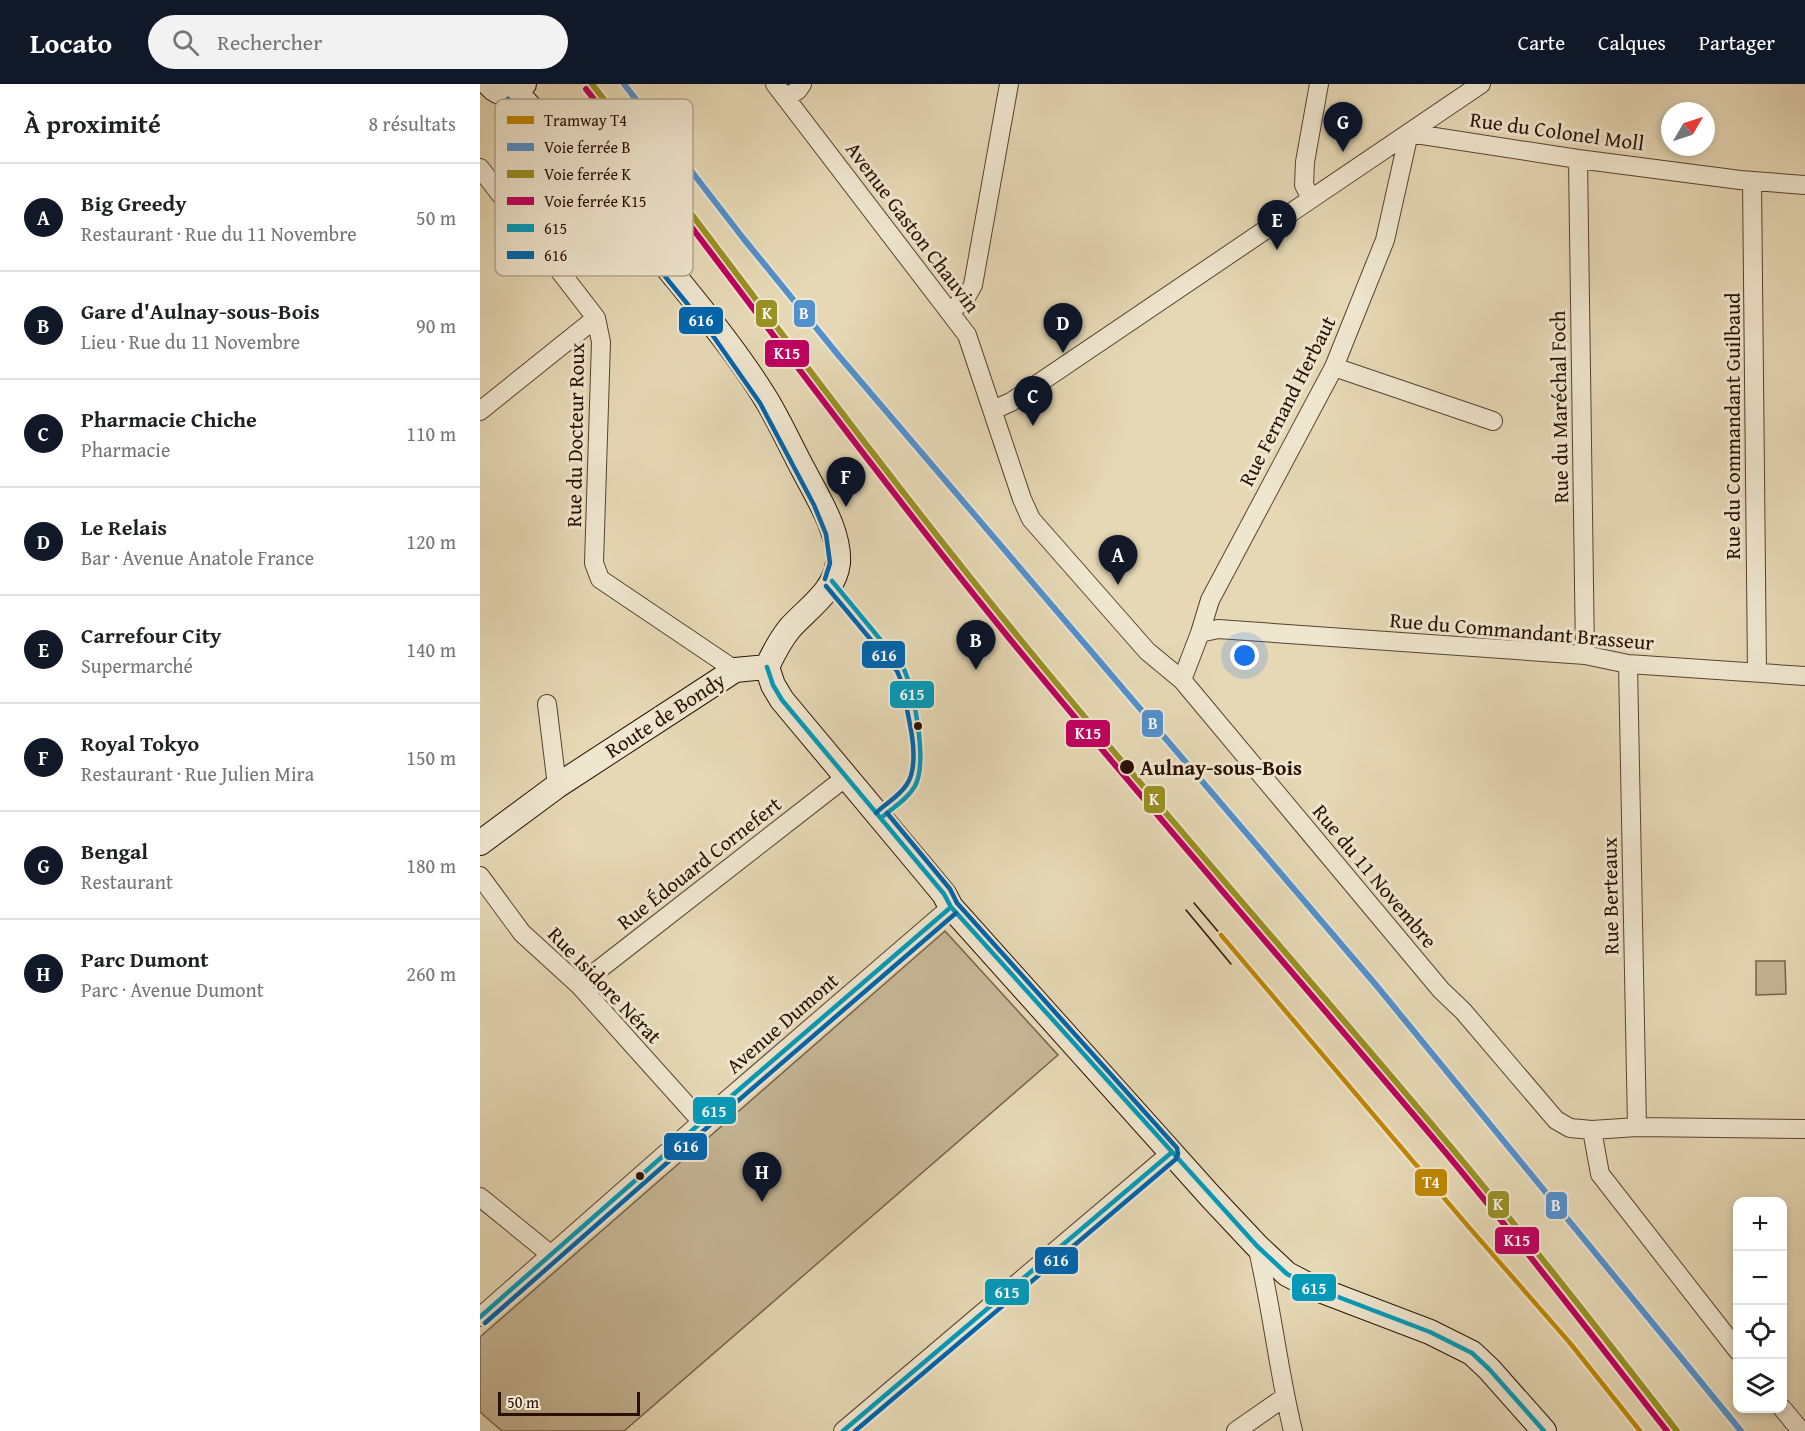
<!DOCTYPE html>
<html lang="fr">
<head>
<meta charset="utf-8">
<style>
	body { margin:0; font-family:"Gentium Book Plus",serif; background:#f2f2f2; color:#202124 }
	.controls { position:absolute; right:18px; bottom:18px; display:grid; overflow:hidden; border-radius:12px; box-shadow:0 3px 9px #0003 }
	.controls button { width:54px; height:54px; display:grid; place-items:center; padding:0; border:0; border-bottom:2px solid #e0e0e0; background:#fff; color:#202124; font:30px sans-serif }
	.compass { position:absolute; left:1181px; top:18px; width:54px; height:54px; border-radius:50%; background:#fff; box-shadow:0 3px 9px #0003; rotate:51deg }
	.scale { position:absolute; left:18px; bottom:15px; width:142px; box-sizing:border-box; padding-left:6px; border:3px solid #2a1001; border-top:0; font-size:16px; line-height:21px; white-space:nowrap; color:#2a1001; -webkit-text-stroke:4px #efe6cf; paint-order:stroke }
	.you { position:absolute; left:765px; top:572px; width:21px; height:21px; margin:-15px; border:4px solid #fff; border-radius:50%; background:#1a73e8; box-shadow:0 0 0 9px #1a73e833 }
	.badge { display:grid; place-items:center; width:39px; height:39px; border-radius:50%; background:#111827; color:#fff; font-size:20px; font-weight:700 }
	.pin { position:absolute; translate:-50% -50px; filter:drop-shadow(0 2px 3px #0008) }
	.pin::after { content:''; position:absolute; top:32px; width:21px; height:18px; background:inherit; clip-path:polygon(0 0,100% 0,50% 100%) }
	.list { margin:0; padding:0; list-style:none }
	h2 { display:flex; justify-content:space-between; align-items:center; height:78px; margin:0; padding:0 24px; font-size:26px }
	h2 small { font-size:20px; font-weight:400; color:#757577 }
	.list li { display:grid; grid-template-columns:39px 1fr auto; gap:18px; align-items:center; box-sizing:border-box; height:108px; padding:0 24px; border-top:2px solid #e0e0e0 }
	.list b { display:block; font-size:22px; white-space:nowrap }
	.list p { margin:0; font-size:20px; white-space:nowrap; color:#757577 }
	.list em { font-size:20px; font-style:normal; color:#757577 }
	.icon { flex:none; width:33px; height:33px; fill:none; stroke:currentColor; stroke-width:2; stroke-linecap:round; stroke-linejoin:round }
	.map { position:relative; flex:none; width:1325px; height:1347px; overflow:hidden }
	header { display:flex; align-items:center; gap:36px; box-sizing:border-box; height:84px; padding:0 30px; background:#111827; color:#fff }
	header strong { font-size:28px }
	nav { display:flex; gap:33px; margin-inline-start:auto; font-size:21px }
	.search { width:420px; height:54px; background:#f2f2f2; display:flex; align-items:center; gap:15px; box-sizing:border-box; padding:0 21px; border-radius:33px; color:#757577; font-size:22px }
	main { display:flex }
	aside { flex:1; background:#fff }
	.map>svg:first-child { display:block }
	.green { fill:#c6b696; stroke:#78634c; stroke-width:1.5 }
	.lines { fill:none; stroke-linecap:round; stroke-linejoin:round }
	.street-casing { stroke:#59422e; stroke-width:20 }
	.secondary-casing { stroke:#2a1001; stroke-width:26 }
	.street { stroke:#efe6cf; stroke-width:18 }
	.secondary { stroke:#efe6cf; stroke-width:24 }
	.tram { stroke:#2a1001; stroke-width:1.5 }
	.bus-1-casing { stroke:#efe6cf; stroke-width:9 }
	.bus-2-casing { stroke:#efe6cf; stroke-width:9 }
	.bus-1 { stroke:#049aba; stroke-width:4.5 }
	.bus-2 { stroke:#0065ae; stroke-width:4.5 }
	.rail-1-casing { stroke:#efe6cf; stroke-width:10 }
	.rail-2-casing { stroke:#efe6cf; stroke-width:10 }
	.rail-3-casing { stroke:#efe6cf; stroke-width:10 }
	.rail-1 { stroke:#5291ce; stroke-width:6 }
	.rail-2 { stroke:#999123; stroke-width:6 }
	.rail-3 { stroke:#bf005f; stroke-width:6 }
	.tram-1-casing { stroke:#efe6cf; stroke-width:9 }
	.tram-1 { stroke:#c08700; stroke-width:4.5 }
	.bus-dot { fill:#2a1001; stroke:#efe6cf; stroke-width:2 }
	.labels { text-anchor:middle; dominant-baseline:central; stroke-width:6; stroke-linejoin:round; paint-order:stroke }
	.street-label { font-size:21px; fill:#2a1001; stroke:#efe6cf }
	.stop-label { font-size:21px; font-weight:bold; fill:#2a1001; stroke:#efe6cf; text-anchor:start }
	.key { fill:#efe6cf; stroke:#b4a691; stroke-width:1.5 }
	.key-label { font-size:16px; fill:#2a1001 }
	.line-badge { stroke:#efe6cf; stroke-width:2 }
	.badge-label { font-size:16px; text-anchor:middle; font-weight:bold; fill:#fff }
</style>
</head>
<body>
<header>
<strong>Locato</strong>
<div class="search"><svg class="icon" aria-label="search" viewBox="0 0 24 24"><circle cx="10" cy="10" r="6"/><path d="M15 15l6 6"/></svg>Rechercher</div>
<nav><a>Carte</a><a>Calques</a><a>Partager</a></nav>
</header>
<main>
<aside>
<h2>À proximité<small>8 résultats</small></h2>
<ul class="list">
<li><span class="badge">A</span><div><b>Big Greedy</b><p>Restaurant · Rue du 11 Novembre</p></div><em>50 m</em></li>
<li><span class="badge">B</span><div><b>Gare d'Aulnay-sous-Bois</b><p>Lieu · Rue du 11 Novembre</p></div><em>90 m</em></li>
<li><span class="badge">C</span><div><b>Pharmacie Chiche</b><p>Pharmacie</p></div><em>110 m</em></li>
<li><span class="badge">D</span><div><b>Le Relais</b><p>Bar · Avenue Anatole France</p></div><em>120 m</em></li>
<li><span class="badge">E</span><div><b>Carrefour City</b><p>Supermarché</p></div><em>140 m</em></li>
<li><span class="badge">F</span><div><b>Royal Tokyo</b><p>Restaurant · Rue Julien Mira</p></div><em>150 m</em></li>
<li><span class="badge">G</span><div><b>Bengal</b><p>Restaurant</p></div><em>180 m</em></li>
<li><span class="badge">H</span><div><b>Parc Dumont</b><p>Parc · Avenue Dumont</p></div><em>260 m</em></li>
</ul>
</aside>
<div class="map">
<svg width="1325" height="1347" viewBox="0 0 1325 1347">
	<rect width="100%" height="100%" fill="#e6d8b5"/>
	<filter id="stains"><feTurbulence type="fractalNoise" baseFrequency=".00333" numOctaves="4"/><feColorMatrix values="0 0 0 0 .2 0 0 0 0 .09 0 0 0 0 .02 0 0 0 .5 -.17"/></filter>
	<radialGradient id="worn" r=".72"><stop offset=".6" stop-color="#630" stop-opacity="0"/><stop offset="1" stop-color="#630" stop-opacity=".3"/></radialGradient>
	<path class="green" d="M 465,847 L 578,971 L 144,1347 L 22,1347 L 0,1328 L 0,1253 Z
		M 1276,877 L 1305,877 L 1306,910 L 1276,911 Z"/>
	<g class="lines">
		<g class="street-casing">
			<path id="street" d="M 295,0 L 487,251 L 542,415 L 551,435 L 667,567 L 702,596 L 961,906 L 983,927 L 1076,1036 L 1090,1044 L 1112,1046 L 1157,1043 L 1325,1045
				M 306,14 L 318,6 L 322,0
				M 929,49 L 1098,75 L 1260,96 L 1325,101
				M 1098,75 L 1105,571
				M 0,84 L 116,234 L 121,258 L 114,479 L 120,495 L 255,586
				M 1272,97 L 1277,588
				M 831,114 L 824,101 L 825,78 L 839,0
				M 470,229 L 488,210 L 493,201 L 529,0
				M 854,283 L 1013,337
				M 513,326 L 531,318 L 1001,0
				M 0,327 L 116,234
				M 720,549 L 738,545 L 1105,571 L 1148,580 L 1325,592
				M 1148,580 L 1157,1043
				M 702,596 L 720,549 L 730,516 L 854,283 L 905,156 L 929,49
				M 67,620 L 77,702
				M 0,792 L 42,849 L 99,901 L 222,1038
				M 99,901 L 366,693
				M 1112,1046 L 1120,1090 L 1258,1267
				M 0,1113 L 70,1170
				M 777,1162 C 792,1224 798,1286 813,1347
				M 0,1233 L 233,1028 L 471,823
				M 1302,1324 L 1321,1347
				M 363,1347 L 691,1069
				M 756,1347 L 805,1313"/>
		</g>
		<g class="secondary-casing">
			<path id="secondary" d="M 9,0 C 19,12 34,12 44,0
				M 33,9 L 46,19 C 95,73 142,127 188,184 C 222,226 257,268 286,315 C 300,338 311,363 324,387 C 338,414 360,448 358,479 C 355,507 327,525 310,544 C 300,556 294,568 287,583
				M 287,583 L 293,601 L 302,616 L 445,787 L 464,810 L 471,823 L 731,1113 L 777,1162 L 807,1190 L 832,1203 L 950,1248 L 992,1269 L 1009,1285 L 1064,1347
				M 0,759 L 77,702 L 255,586 L 287,583"/>
		</g>
		<use href="#street" class="street"/>
		<use href="#secondary" class="secondary"/>
		<path class="tram" d="M 714,819 L 741,851
			M 706,826 L 751,880"/>
		<g class="bus-1-casing">
			<path id="bus-1" d="M 352,497 L 423,583 C 434,607 448,678 435,702 C 428,715 412,724 401,734
				M 287,583 L 293,601 L 302,616 L 464,810 L 471,823 L 777,1162 L 807,1190 L 832,1203 L 950,1248 L 992,1269 L 1009,1285 L 1064,1347
				M 0,1233 L 233,1028 L 471,823
				M 363,1347 L 691,1069"/>
		</g>
		<g class="bus-2-casing">
			<path id="bus-2" d="M 28,15 L 41,25 L 114,105 L 231,249 L 280,319 L 334,421 L 346,450 L 350,479 L 345,495
				M 346,502 L 417,587 L 420,594 C 425,621 443,676 427,700 C 420,712 406,719 396,729
				M 5,1239 L 238,1034 L 476,829
				M 375,1347 L 696,1075 L 698,1070 L 697,1064 L 477,819 L 470,805 L 407,729"/>
		</g>
		<use href="#bus-1" class="bus-1"/>
		<use href="#bus-2" class="bus-2"/>
		<g class="rail-1-casing">
			<path id="rail-1" d="M 144,0 L 263,154 L 359,272 L 896,901 L 1261,1347"/>
		</g>
		<g class="rail-2-casing">
			<path id="rail-2" d="M 112,0 C 252,181 386,366 531,544 C 676,722 828,892 975,1068 C 1051,1159 1124,1253 1197,1347"/>
		</g>
		<g class="rail-3-casing">
			<path id="rail-3" d="M 106,5 C 247,187 383,375 529,554 C 672,728 821,897 966,1069 C 1042,1160 1114,1254 1187,1347"/>
		</g>
		<use href="#rail-1" class="rail-1"/>
		<use href="#rail-2" class="rail-2"/>
		<use href="#rail-3" class="rail-3"/>
		<g class="tram-1-casing">
			<path id="tram-1" d="M 741,851 L 987,1141 L 1090,1259 L 1160,1347"/>
		</g>
		<use href="#tram-1" class="tram-1"/>
	</g>
	<g class="bus-dot">
		<circle cx="438" cy="642" r="5"/>
		<circle cx="647" cy="683" r="8"/>
		<circle cx="160" cy="1092" r="5"/>
	</g>
	<g class="labels">
		<g class="street-label">
			<text transform="translate(1077 47) rotate(8)">Rue du Colonel Moll</text>
			<text transform="translate(433 143) rotate(53)">Avenue Gaston Chauvin</text>
			<text transform="translate(807 317) rotate(-63)">Rue Fernand Herbaut</text>
			<text transform="translate(1079 323) rotate(-91)">Rue du Maréchal Foch</text>
			<text transform="translate(1252 342) rotate(-90)">Rue du Commandant Guilbaud</text>
			<text transform="translate(95 351) rotate(-89)">Rue du Docteur Roux</text>
			<text transform="translate(1042 547) rotate(5)">Rue du Commandant Brasseur</text>
			<text transform="translate(185 631) rotate(-33)">Route de Bondy</text>
			<text transform="translate(219 779) rotate(-38)">Rue Édouard Cornefert</text>
			<text transform="translate(895 792) rotate(50)">Rue du 11 Novembre</text>
			<text transform="translate(1130 812) rotate(-91)">Rue Berteaux</text>
			<text transform="translate(125 901) rotate(46)">Rue Isidore Nérat</text>
			<text transform="translate(302 939) rotate(-41)">Avenue Dumont</text>
		</g>
		<g class="stop-label">
			<text x="660" y="683">Aulnay-sous-Bois</text>
		</g>
	</g>
	<rect x="15" y="15" width="198" height="177" rx="9" class="key"/>
	<rect x="27" y="32" width="27" height="8" fill="#c08700"/>
	<rect x="27" y="59" width="27" height="8" fill="#5291ce"/>
	<rect x="27" y="86" width="27" height="8" fill="#999123"/>
	<rect x="27" y="113" width="27" height="8" fill="#bf005f"/>
	<rect x="27" y="140" width="27" height="8" fill="#049aba"/>
	<rect x="27" y="167" width="27" height="8" fill="#0065ae"/>
	<g class="key-label">
		<text x="64" y="42">Tramway T4</text>
		<text x="64" y="69">Voie ferrée B</text>
		<text x="64" y="96">Voie ferrée K</text>
		<text x="64" y="123">Voie ferrée K15</text>
		<text x="64" y="150">615</text>
		<text x="64" y="177">616</text>
	</g>
	<g class="line-badge">
		<rect x="313" y="215" width="23" height="29" rx="6" fill="#5291ce"/>
		<rect x="275" y="215" width="23" height="29" rx="6" fill="#999123"/>
		<rect x="198" y="222" width="46" height="29" rx="6" fill="#0065ae"/>
		<rect x="284" y="255" width="46" height="29" rx="6" fill="#bf005f"/>
		<rect x="381" y="556" width="45" height="29" rx="6" fill="#0065ae"/>
		<rect x="409" y="596" width="46" height="29" rx="6" fill="#049aba"/>
		<rect x="661" y="625" width="23" height="29" rx="6" fill="#5291ce"/>
		<rect x="585" y="635" width="46" height="29" rx="6" fill="#bf005f"/>
		<rect x="663" y="701" width="23" height="29" rx="6" fill="#999123"/>
		<rect x="212" y="1012" width="45" height="29" rx="6" fill="#049aba"/>
		<rect x="183" y="1048" width="45" height="29" rx="6" fill="#0065ae"/>
		<rect x="934" y="1084" width="34" height="29" rx="6" fill="#c08700"/>
		<rect x="1007" y="1106" width="23" height="29" rx="6" fill="#999123"/>
		<rect x="1065" y="1107" width="23" height="29" rx="6" fill="#5291ce"/>
		<rect x="1014" y="1142" width="46" height="29" rx="6" fill="#bf005f"/>
		<rect x="554" y="1162" width="45" height="29" rx="6" fill="#0065ae"/>
		<rect x="811" y="1189" width="46" height="29" rx="6" fill="#049aba"/>
		<rect x="504" y="1194" width="46" height="28" rx="6" fill="#049aba"/>
	</g>
	<g class="badge-label">
		<text x="324" y="235">B</text>
		<text x="287" y="235">K</text>
		<text x="221" y="242">616</text>
		<text x="307" y="275">K15</text>
		<text x="404" y="577">616</text>
		<text x="432" y="616">615</text>
		<text x="673" y="645">B</text>
		<text x="608" y="655">K15</text>
		<text x="674" y="721">K</text>
		<text x="234" y="1033">615</text>
		<text x="206" y="1068">616</text>
		<text x="951" y="1104">T4</text>
		<text x="1018" y="1126">K</text>
		<text x="1076" y="1127">B</text>
		<text x="1037" y="1162">K15</text>
		<text x="576" y="1182">616</text>
		<text x="834" y="1210">615</text>
		<text x="527" y="1214">615</text>
	</g>
	<rect width="100%" height="100%" filter="url(#stains)"/>
	<rect width="100%" height="100%" fill="url(#worn)"/>
</svg>
<div class="controls">
<button>+</button>
<button>−</button>
<button><svg class="icon" aria-label="locate" viewBox="0 0 24 24"><circle cx="12" cy="12" r="6"/><path d="M12 2v4M12 18v4M2 12h4M18 12h4"/></svg></button>
<button><svg class="icon" aria-label="layers" viewBox="0 0 24 24"><path d="M12 4l9 5-9 5-9-5zM3 14l9 5 9-5"/></svg></button>
</div>
<svg class="compass" viewBox="-18 -18 36 36"><path d="M0-13l5 13h-10z" fill="#e53935"/><path d="M0 13l5-13h-10z" fill="#757577"/></svg>
<div class="scale">50 m</div>
<div class="you"></div>
<div class="pin badge" style="left:638px;top:501px">A</div>
<div class="pin badge" style="left:496px;top:586px">B</div>
<div class="pin badge" style="left:553px;top:342px">C</div>
<div class="pin badge" style="left:583px;top:269px">D</div>
<div class="pin badge" style="left:797px;top:166px">E</div>
<div class="pin badge" style="left:366px;top:423px">F</div>
<div class="pin badge" style="left:863px;top:68px">G</div>
<div class="pin badge" style="left:282px;top:1118px">H</div>
</div>
</main>
</body>
</html>
